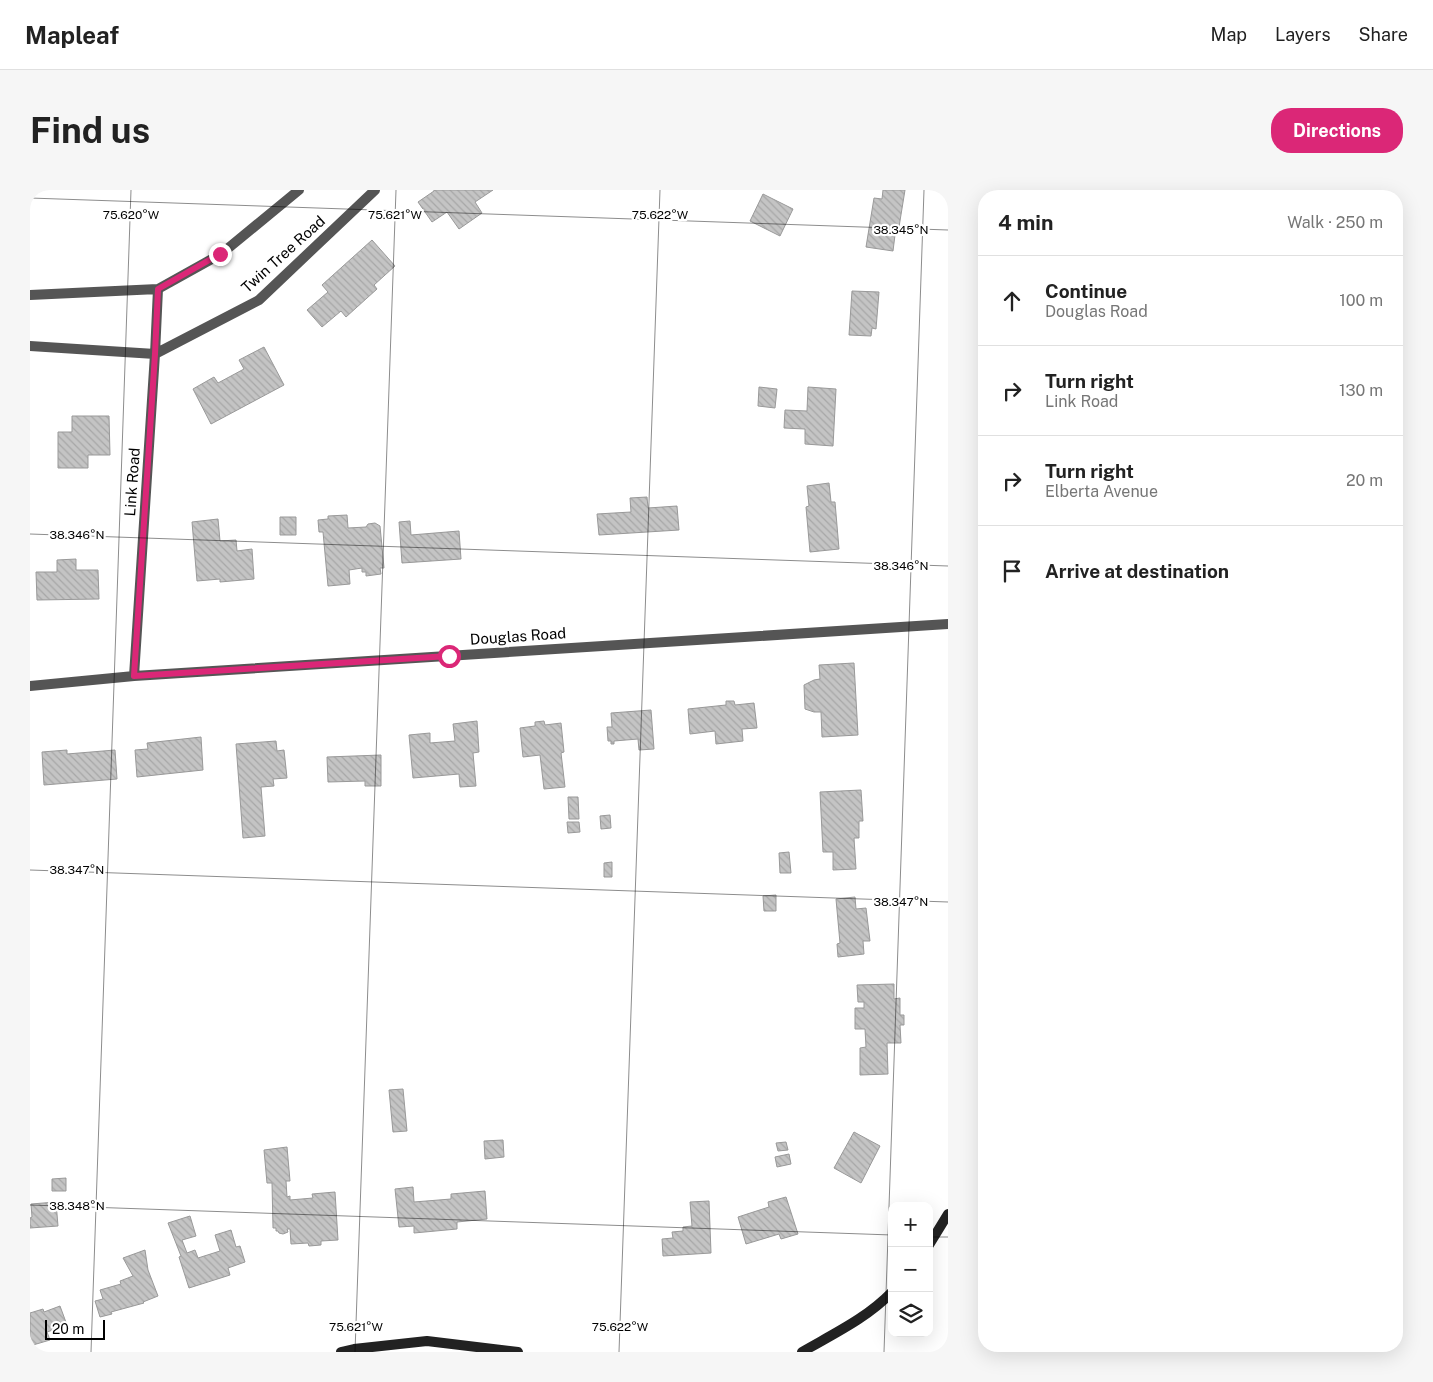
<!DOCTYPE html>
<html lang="en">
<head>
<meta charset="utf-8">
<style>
	body { margin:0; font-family:"Public Sans",sans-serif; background:#f6f6f6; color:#222 }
	.controls { position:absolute; right:15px; bottom:15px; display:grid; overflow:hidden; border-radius:10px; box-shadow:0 5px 20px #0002 }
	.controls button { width:45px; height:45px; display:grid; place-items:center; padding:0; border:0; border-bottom:1px solid #e0e0e0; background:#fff; color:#222; font:25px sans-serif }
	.scale { position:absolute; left:15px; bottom:12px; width:60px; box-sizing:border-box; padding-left:5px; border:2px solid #000; border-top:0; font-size:14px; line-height:18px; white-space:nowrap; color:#000; -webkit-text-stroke:4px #fff; paint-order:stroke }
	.stop { position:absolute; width:15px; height:15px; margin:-11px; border:4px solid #db2777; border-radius:50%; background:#fff }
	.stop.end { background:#db2777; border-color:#fff; box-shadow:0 1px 5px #0008 }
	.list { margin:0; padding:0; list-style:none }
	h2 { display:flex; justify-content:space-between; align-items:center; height:65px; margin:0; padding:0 20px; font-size:21px }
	h2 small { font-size:16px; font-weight:400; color:#767676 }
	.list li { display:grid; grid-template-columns:32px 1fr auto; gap:15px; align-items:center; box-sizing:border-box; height:90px; padding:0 20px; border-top:1px solid #e0e0e0 }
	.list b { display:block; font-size:19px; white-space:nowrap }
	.list p { margin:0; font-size:16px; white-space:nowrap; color:#767676 }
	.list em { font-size:16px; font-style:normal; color:#767676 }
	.icon { flex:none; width:28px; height:28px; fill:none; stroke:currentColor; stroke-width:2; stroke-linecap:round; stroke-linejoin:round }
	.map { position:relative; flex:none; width:918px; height:1162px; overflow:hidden; border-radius:20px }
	header { display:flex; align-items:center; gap:30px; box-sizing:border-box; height:70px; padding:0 25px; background:#fff; border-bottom:1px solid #e0e0e0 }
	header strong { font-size:24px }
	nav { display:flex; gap:28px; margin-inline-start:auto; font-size:18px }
	.intro { display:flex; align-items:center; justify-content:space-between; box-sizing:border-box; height:120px; padding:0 30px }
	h1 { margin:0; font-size:35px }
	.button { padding:12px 22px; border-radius:20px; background:#db2777; color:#fff; font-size:18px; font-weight:700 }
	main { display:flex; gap:30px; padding:0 30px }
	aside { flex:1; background:#fff; border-radius:20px; box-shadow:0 5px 20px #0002 }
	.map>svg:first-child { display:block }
	.building { fill:url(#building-back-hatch); stroke:#999 }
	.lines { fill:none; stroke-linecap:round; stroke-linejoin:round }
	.street { stroke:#555; stroke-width:10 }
	.secondary { stroke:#222; stroke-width:10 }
	.route { stroke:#db2777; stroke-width:6 }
	.ticks { fill:none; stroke:#000; stroke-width:1; stroke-opacity:0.45 }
	.labels { text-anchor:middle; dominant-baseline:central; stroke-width:4.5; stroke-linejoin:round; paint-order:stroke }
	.street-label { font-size:15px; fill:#000; stroke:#fff }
	.ticks-label { font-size:12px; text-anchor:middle; fill:#000; stroke:#fff; stroke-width:4.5; stroke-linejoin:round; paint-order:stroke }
</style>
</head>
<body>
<header>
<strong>Mapleaf</strong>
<nav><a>Map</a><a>Layers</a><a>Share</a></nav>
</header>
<div class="intro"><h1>Find us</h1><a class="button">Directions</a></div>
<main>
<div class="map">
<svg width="918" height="1162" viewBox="0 0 918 1162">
	<defs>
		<pattern id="building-back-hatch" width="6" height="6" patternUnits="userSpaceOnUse" patternTransform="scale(1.25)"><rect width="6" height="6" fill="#c4c4c4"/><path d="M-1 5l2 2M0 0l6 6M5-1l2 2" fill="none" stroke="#a7a7a7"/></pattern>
	</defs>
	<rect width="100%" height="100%" fill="#fff"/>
	<path class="building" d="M 404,0 L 463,0 L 445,12 L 452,23 L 429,39 L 417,22 L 402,32 L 388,12 L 404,1 Z
		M 853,0 L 875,0 L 869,37 L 866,37 L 863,61 L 836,57 L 844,8 L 852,9 Z
		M 733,4 L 763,19 L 750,46 L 720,31 Z
		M 342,50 L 365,76 L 344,95 L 347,99 L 316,127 L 311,121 L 292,137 L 277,120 L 298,102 L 292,95 Z
		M 822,101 L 849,102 L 846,139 L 842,138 L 841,146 L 819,145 Z
		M 234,157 L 254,195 L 181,234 L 163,199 L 184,187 L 188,193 L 214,179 L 209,170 Z
		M 729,197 L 747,199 L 745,218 L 728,216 Z
		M 778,197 L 806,199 L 803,256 L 775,254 L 775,239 L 754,238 L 755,220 L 777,221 Z
		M 42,226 L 79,226 L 80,265 L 58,265 L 58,278 L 28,278 L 28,242 L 42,242 Z
		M 799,293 L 801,312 L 805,312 L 809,359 L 780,362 L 776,317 L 779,316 L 777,296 Z
		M 617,307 L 618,318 L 647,316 L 649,340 L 569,345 L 567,324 L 601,322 L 600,308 Z
		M 317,325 L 318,338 L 336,337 L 338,334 L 345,333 L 350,336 L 354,378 L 350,378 L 351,384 L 336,386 L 336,382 L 332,382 L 332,378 L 319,380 L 320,394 L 298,396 L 293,342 L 289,342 L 288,330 L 298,329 L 298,326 Z
		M 250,327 L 266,327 L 266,345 L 250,345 Z
		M 188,329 L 190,351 L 206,350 L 207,361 L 222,359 L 224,389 L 190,392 L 190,389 L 167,391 L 162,332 Z
		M 380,331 L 381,345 L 429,341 L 431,369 L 372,373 L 369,332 Z
		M 46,369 L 46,380 L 68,380 L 69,409 L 7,410 L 6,382 L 27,382 L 27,370 Z
		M 824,473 L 828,545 L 792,547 L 791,522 L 784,522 L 775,519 L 774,495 L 784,490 L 790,489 L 789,475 Z
		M 696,511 L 704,511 L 705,515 L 724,513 L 727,538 L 712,539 L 713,551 L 686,554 L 685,541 L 660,544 L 658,519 L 696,515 Z
		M 621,520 L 624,559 L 609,560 L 608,549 L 584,551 L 584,554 L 581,554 L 581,551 L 578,551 L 577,537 L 582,537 L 581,523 Z
		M 447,531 L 449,562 L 443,563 L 446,596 L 430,597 L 429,584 L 383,588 L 379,545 L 400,543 L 400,553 L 425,551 L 423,534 Z
		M 514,531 L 515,535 L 531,533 L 534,562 L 531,563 L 535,597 L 514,599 L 510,565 L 493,567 L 490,538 L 505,536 L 505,532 Z
		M 171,547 L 173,580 L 107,587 L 105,560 L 118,559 L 117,553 Z
		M 246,551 L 247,561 L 254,560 L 257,588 L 243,589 L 244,596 L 231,597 L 235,646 L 213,648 L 206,554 Z
		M 37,560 L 37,564 L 85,560 L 87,589 L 14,595 L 12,562 Z
		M 351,565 L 351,596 L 335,596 L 335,591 L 298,592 L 297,567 Z
		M 831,600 L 833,631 L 829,631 L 829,648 L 824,648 L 826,679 L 803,680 L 803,662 L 793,662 L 790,602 Z
		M 538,607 L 548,607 L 549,629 L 539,629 Z
		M 580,625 L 581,638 L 571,639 L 570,626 Z
		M 537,632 L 549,632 L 550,642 L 538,643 Z
		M 759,662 L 761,683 L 750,683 L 749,663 Z
		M 582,672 L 582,687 L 574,687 L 574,673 Z
		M 746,705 L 746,721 L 734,721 L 733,706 Z
		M 825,707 L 826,719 L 836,718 L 840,751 L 833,751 L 834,764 L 808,767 L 807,754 L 810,753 L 806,709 Z
		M 864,794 L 864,809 L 870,808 L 870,825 L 874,825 L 874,835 L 870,835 L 871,853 L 857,853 L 858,884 L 830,885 L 830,858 L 836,857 L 835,839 L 825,839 L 825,818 L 834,818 L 834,812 L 828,812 L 827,795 Z
		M 373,899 L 377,941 L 363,942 L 359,900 Z
		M 824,942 L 850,956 L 831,993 L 804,978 Z
		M 473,950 L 474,967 L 455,969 L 454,951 Z
		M 756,952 L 758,960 L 748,961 L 746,953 Z
		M 257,957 L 260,991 L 256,991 L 257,1007 L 260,1006 L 260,1010 L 283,1008 L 282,1004 L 305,1002 L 308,1050 L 291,1051 L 291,1055 L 279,1056 L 278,1053 L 261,1054 L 260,1039 L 257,1039 L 258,1042 L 253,1044 L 249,1043 L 248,1041 L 246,1041 L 246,1038 L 243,1038 L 242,993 L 237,993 L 234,960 Z
		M 759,964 L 761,974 L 747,977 L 745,967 Z
		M 36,988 L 36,1001 L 22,1001 L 22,989 Z
		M 383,997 L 384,1012 L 421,1009 L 421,1004 L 455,1001 L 457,1029 L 427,1032 L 427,1039 L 384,1043 L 384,1036 L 369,1037 L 365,999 Z
		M 756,1007 L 768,1044 L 751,1049 L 749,1044 L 716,1054 L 708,1027 L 739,1017 L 738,1012 Z
		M 679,1011 L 681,1063 L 633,1066 L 632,1049 L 643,1048 L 642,1042 L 653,1041 L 653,1037 L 662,1036 L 660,1012 Z
		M 26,1012 L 28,1036 L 0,1038 L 0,1028 L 2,1027 L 1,1014 Z
		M 160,1026 L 166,1046 L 152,1050 L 157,1063 L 165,1060 L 168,1068 L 190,1061 L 185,1045 L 201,1040 L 206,1057 L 210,1056 L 215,1072 L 198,1078 L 200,1085 L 159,1098 L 149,1067 L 151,1066 L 138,1033 Z
		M 115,1060 L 118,1080 L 128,1106 L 113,1112 L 114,1113 L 81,1122 L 82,1124 L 70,1127 L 65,1111 L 73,1109 L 70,1100 L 91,1094 L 90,1091 L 103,1086 L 93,1068 Z
		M 30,1116 L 37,1135 L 17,1142 L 20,1150 L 3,1155 L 2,1153 L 0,1153 L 0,1123 L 13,1119 L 14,1122 Z"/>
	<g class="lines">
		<path class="street" d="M 0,105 L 128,99 L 191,64 L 269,0
			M 0,156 L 125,164 L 229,110 L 345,0
			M 104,486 L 125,164 L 128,99
			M 0,496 L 104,486 L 918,434"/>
		<path class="secondary" d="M 899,1055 L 918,1024
			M 311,1162 L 324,1159 L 397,1151 L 488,1162
			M 772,1162 C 803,1144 837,1128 862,1102"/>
	</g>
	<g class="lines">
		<path class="route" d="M 190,64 L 128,99 L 125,164 L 104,486 L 419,466"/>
	</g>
	<path class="ticks" d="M 0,8 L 918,40M 0,344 L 918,376M 0,680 L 918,712M 0,1015 L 862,1045M 899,1047 L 918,1047M 61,1162 L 101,0M 325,1162 L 366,0M 589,1162 L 630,0M 854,1162 L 894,0"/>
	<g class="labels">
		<g class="street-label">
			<text transform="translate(253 64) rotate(-42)">Twin Tree Road</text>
			<text transform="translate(102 292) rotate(-86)">Link Road</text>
			<text transform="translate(488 446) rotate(-4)">Douglas Road</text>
		</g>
	</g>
	<g class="ticks-label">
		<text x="101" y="29">75.620°W</text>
		<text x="365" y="29">75.621°W</text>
		<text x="630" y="29">75.622°W</text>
		<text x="871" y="44">38.345°N</text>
		<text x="47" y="349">38.346°N</text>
		<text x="871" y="380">38.346°N</text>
		<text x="47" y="684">38.347°N</text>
		<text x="871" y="716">38.347°N</text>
		<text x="47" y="1020">38.348°N</text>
		<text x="326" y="1141">75.621°W</text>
		<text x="590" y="1141">75.622°W</text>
	</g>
</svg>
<div class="controls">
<button>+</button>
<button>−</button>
<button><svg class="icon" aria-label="layers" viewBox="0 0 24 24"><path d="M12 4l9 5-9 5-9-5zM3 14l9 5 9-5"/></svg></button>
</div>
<div class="scale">20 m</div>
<div class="stop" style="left:419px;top:466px"></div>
<div class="stop end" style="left:190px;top:64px"></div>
</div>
<aside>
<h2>4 min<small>Walk · 250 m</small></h2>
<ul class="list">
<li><svg class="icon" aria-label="ahead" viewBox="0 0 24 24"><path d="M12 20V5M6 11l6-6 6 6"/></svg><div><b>Continue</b><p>Douglas Road</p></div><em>100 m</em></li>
<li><svg class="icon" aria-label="right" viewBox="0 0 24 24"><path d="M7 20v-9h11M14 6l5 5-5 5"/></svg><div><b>Turn right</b><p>Link Road</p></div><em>130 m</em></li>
<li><svg class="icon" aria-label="right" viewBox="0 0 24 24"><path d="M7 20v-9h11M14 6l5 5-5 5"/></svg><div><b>Turn right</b><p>Elberta Avenue</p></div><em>20 m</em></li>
<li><svg class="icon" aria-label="arrive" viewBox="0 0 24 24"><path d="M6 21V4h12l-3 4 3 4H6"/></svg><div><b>Arrive at destination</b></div></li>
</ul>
</aside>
</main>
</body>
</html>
